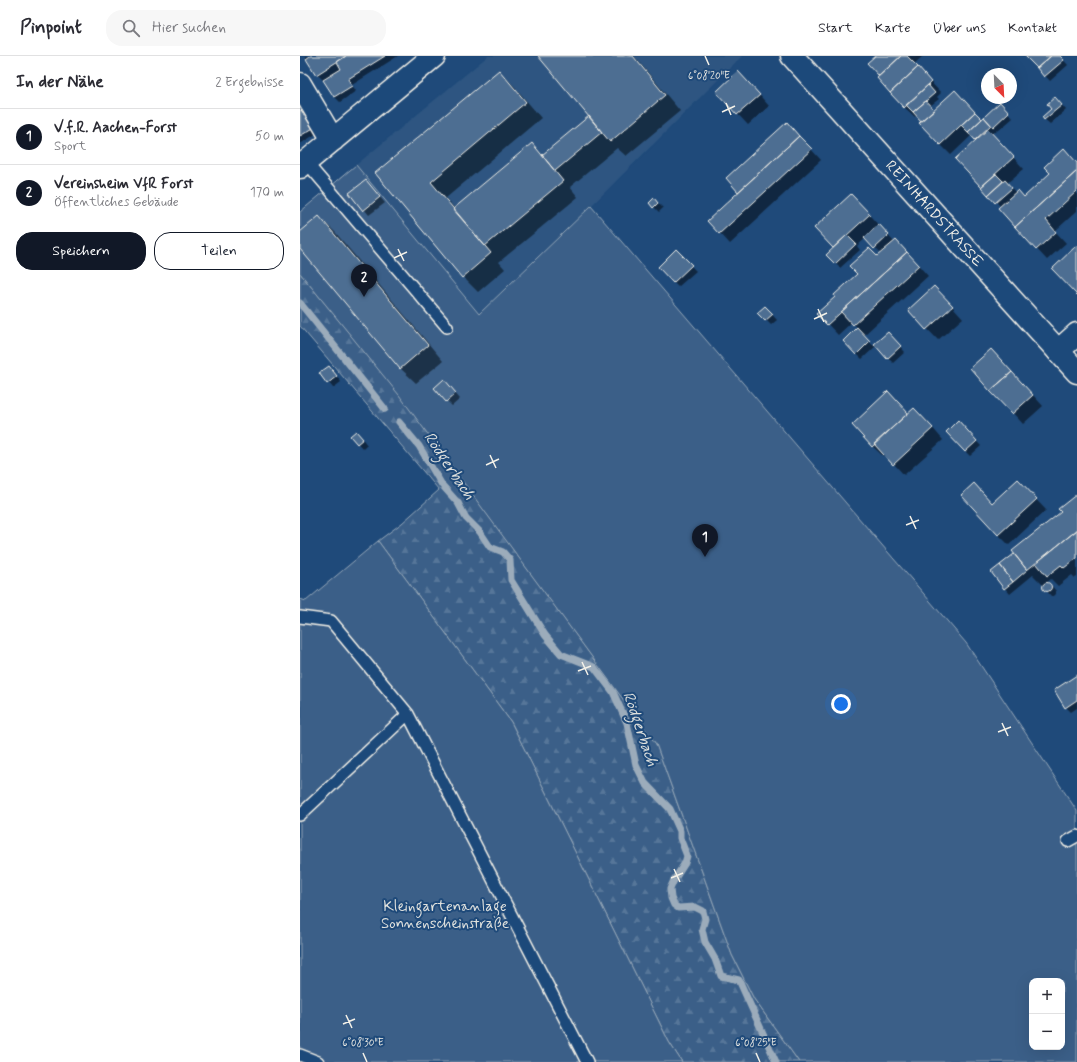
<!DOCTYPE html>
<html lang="de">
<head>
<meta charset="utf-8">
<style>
	body { margin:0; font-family:Mynerve,sans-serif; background:#f7f7f7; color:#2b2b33 }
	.controls { position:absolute; right:12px; bottom:12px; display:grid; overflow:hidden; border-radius:8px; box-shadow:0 4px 16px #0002 }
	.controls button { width:36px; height:36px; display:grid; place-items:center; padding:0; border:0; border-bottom:1px solid #e1e1e2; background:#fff; color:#2b2b33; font:20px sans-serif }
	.compass { position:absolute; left:681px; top:12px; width:36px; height:36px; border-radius:50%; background:#fff; box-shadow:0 4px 16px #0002; rotate:156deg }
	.you { position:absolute; left:541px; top:648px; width:14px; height:14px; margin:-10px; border:3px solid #fff; border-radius:50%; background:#1a73e8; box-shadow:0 0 0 6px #1a73e833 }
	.badge { display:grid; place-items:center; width:26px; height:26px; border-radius:50%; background:#111827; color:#fff; font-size:13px; font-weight:700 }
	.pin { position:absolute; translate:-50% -33px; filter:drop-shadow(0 1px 2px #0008) }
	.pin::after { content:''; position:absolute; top:21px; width:14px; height:12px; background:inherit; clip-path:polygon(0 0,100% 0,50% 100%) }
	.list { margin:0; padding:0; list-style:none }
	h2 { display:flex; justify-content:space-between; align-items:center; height:52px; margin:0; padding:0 16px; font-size:17px }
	h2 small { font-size:13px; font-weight:400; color:#7c7c81 }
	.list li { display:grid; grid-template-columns:26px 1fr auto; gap:12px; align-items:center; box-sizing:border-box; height:56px; padding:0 16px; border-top:1px solid #e1e1e2 }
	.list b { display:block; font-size:15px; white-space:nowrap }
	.list p { margin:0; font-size:13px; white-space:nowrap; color:#7c7c81 }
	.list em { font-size:13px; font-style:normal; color:#7c7c81 }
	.actions { display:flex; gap:8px; padding:12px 16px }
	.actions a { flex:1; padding:9px 0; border:1px solid #111827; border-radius:16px; text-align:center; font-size:14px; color:#111827 }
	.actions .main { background:#111827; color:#fff }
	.icon { flex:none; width:22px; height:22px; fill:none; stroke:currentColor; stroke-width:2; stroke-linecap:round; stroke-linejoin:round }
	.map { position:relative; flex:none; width:777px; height:1006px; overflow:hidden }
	header { display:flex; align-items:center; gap:24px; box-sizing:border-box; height:56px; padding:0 20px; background:#fff; border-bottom:1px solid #e1e1e2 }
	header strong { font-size:19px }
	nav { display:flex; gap:22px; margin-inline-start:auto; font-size:14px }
	.search { width:280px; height:36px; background:#f7f7f7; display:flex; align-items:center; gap:10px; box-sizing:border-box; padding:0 14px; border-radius:16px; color:#7c7c81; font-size:15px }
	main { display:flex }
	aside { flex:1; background:#fff }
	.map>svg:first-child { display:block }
	.built { fill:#2d5581 }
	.forest { fill:url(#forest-firs); stroke:#97a8b8 }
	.green { fill:#3a5f88; stroke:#97a8b8; fill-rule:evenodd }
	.shadow { fill:#0007 }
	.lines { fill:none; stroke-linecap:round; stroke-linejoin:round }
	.stream { stroke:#9cacbb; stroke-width:7 }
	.building { fill:#4d6e92; stroke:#f4f1e8 }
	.service-casing { stroke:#f4f1e8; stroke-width:14 }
	.minor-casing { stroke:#f4f1e8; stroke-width:25 }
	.tertiary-casing { stroke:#f4f1e8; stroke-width:25 }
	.service { stroke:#1f4a7a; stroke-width:11 }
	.minor { stroke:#1f4a7a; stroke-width:22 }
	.tertiary { stroke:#1f4a7a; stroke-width:22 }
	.ticks { fill:none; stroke:#f4f1e8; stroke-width:1.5 }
	.labels { text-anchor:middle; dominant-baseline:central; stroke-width:4; stroke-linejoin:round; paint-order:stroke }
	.street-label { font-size:15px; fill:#f4f1e8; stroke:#1f4a7a }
	.park-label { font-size:15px; fill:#e1e2de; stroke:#1f4a7a }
	.water-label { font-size:16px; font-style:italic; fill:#dee0dd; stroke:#1f4a7a }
	.ticks-label { font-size:10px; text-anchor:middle; fill:#f4f1e8; stroke:#1f4a7a; stroke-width:4; stroke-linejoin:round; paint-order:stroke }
</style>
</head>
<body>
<header>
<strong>Pinpoint</strong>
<div class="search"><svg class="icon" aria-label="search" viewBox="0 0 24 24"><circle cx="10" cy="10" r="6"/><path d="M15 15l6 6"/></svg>Hier suchen</div>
<nav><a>Start</a><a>Karte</a><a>Über uns</a><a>Kontakt</a></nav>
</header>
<main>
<aside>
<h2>In der Nähe<small>2 Ergebnisse</small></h2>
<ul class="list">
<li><span class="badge">1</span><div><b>V.f.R. Aachen-Forst</b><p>Sport</p></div><em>50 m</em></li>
<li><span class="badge">2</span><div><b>Vereinsheim VfR Forst</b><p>Öffentliches Gebäude</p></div><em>170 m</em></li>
</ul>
<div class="actions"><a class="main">Speichern</a><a>Teilen</a></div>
</aside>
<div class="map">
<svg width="777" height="1006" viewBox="0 0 777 1006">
	<defs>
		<pattern id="forest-firs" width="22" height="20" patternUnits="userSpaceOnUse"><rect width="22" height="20" fill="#3a5f88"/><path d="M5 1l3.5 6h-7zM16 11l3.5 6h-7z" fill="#577699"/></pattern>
	</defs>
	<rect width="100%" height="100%" fill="#1f4a7a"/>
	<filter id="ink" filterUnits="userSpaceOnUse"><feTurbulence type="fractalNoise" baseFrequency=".025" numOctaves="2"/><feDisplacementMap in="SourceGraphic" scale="8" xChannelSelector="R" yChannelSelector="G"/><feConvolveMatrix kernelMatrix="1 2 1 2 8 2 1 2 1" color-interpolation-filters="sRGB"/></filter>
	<g filter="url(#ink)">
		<path class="built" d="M 188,0 L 442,0 L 291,150 L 179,258 L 56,109 Z"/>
		<path class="forest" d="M 0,217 L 99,338 L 356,688 L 432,899 L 454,943 L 499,1006 L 382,1006 L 369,986 L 211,666 L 78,485 L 102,467 L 139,434 L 0,270 Z"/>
		<path class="green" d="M 56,109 L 179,258 L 291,150 L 666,587 L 777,755 L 777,1006 L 499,1006 L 454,943 L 432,899 L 356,688 L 99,339 L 0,217 L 0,156 ZM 732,925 L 762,925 L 762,991 L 732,991 Z
			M 78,485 L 211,666 L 369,986 L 382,1006 L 0,1006 L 0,543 L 6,545 Z"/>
		<path class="shadow" d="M 5,0 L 98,0 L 52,29 L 56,35 L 40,46 L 35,41 L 27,28 L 17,18 Z
			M 239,0 L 334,0 L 380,55 L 326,100 L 317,92 L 270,131 L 278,141 L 199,206 L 205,213 L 178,236 L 163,221 L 76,117 L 199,15 L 214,30 L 241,62 L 146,142 L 155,153 L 232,89 L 243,100 L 290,60 Z
			M 576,0 L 623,0 L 614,8 L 641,37 L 637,41 L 639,43 L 630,50 L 634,55 L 682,64 L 700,48 L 713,62 L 698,75 L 697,74 L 692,78 L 724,113 L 707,127 L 716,137 L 718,135 L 725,142 L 777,107 L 777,155 L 755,175 L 766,187 L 747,204 L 699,153 L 701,151 L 656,103 L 677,84 L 672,79 L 651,99 L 640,88 L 617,59 L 615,61 L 604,51 L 581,20 L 569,7 Z
			M 727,0 L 760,0 L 768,9 L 750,25 Z
			M 449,27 L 469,50 L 448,69 L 417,36 Z
			M 760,47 L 766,54 L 750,68 L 743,62 Z
			M 0,56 L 19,76 L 0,88 Z
			M 487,67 L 521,104 L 430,188 L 420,177 L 439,136 L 427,123 Z
			M 66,125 L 85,147 L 69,159 L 51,137 Z
			M 354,143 L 363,152 L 359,156 L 350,147 Z
			M 561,150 L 594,186 L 606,195 L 628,220 L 564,279 L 574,290 L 588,277 L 605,296 L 593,307 L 576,290 L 562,303 L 557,298 L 558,272 L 552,266 L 538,279 L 518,258 L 581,198 L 566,182 L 557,190 L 560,194 L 540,212 L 527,199 L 534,192 L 515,172 Z
			M 19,161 L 35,176 L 143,305 L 116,327 L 100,312 L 0,192 L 0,177 Z
			M 376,195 L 396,215 L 378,231 L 373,226 Z
			M 645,242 L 663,262 L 638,284 L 609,254 Z
			M 465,251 L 477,264 L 471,269 L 459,257 Z
			M 702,305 L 743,350 L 723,368 L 671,312 Z
			M 34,316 L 41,326 L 33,332 L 21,317 Z
			M 149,330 L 160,343 L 152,350 L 147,345 Z
			M 588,336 L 609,358 L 625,363 L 643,384 L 604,419 L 585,398 L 583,400 L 572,390 Z
			M 663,371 L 681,390 L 670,400 L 665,395 Z
			M 51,380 L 61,381 L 67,389 L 63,393 Z
			M 728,435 L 746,454 L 709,489 L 698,478 L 692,448 Z
			M 777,440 L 777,521 L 775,522 L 772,519 L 758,530 L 751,523 L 746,527 L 749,527 L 756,535 L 756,538 L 754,540 L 751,540 L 746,534 L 743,532 L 743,529 L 733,519 L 710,538 L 692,517 L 715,498 L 762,456 Z
			M 777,620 L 777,652 L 771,656 L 766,651 Z"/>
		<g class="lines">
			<path class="stream" d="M 0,247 L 85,353
				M 99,366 L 119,390 L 142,429 L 158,447 L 166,462 L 180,476 L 190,491 L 203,496 L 210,504 L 211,524 L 245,579 L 261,598 L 294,611 L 313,636 L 327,667 L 336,709 L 345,727 L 370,753 L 380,775 L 380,782 L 387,800 L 385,807 L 374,824 L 370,833 L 371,842 L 374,849 L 378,852 L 395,851 L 403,855 L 405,863 L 402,873 L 405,886 L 415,903 L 421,920 L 439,924 L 476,1006"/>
		</g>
		<path class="building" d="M 10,0 L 46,0 L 16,19 L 6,3 Z
			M 46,0 L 85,0 L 48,23 L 52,30 L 34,41 L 23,24 L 41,13 L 37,6 Z
			M 238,0 L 333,0 L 365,39 L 310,86 Z
			M 575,0 L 601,0 L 579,20 L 567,7 Z
			M 601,0 L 607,0 L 618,11 L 590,37 L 577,22 Z
			M 725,0 L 751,0 L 737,12 Z
			M 751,0 L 760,0 L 764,4 L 744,21 L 737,12 Z
			M 618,11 L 631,26 L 604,52 L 590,37 Z
			M 199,14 L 226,46 L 131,126 L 191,197 L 162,222 L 75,117 Z
			M 438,15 L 460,39 L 437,59 L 416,36 Z
			M 628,29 L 635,37 L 613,56 L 606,49 Z
			M 655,34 L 675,56 L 640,89 L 619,67 Z
			M 755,41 L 762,49 L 744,64 L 742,61 L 751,53 L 747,48 Z
			M 626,45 L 634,54 L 621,65 L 613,56 Z
			M 700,46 L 709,56 L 693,71 L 684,61 Z
			M 4,52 L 15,71 L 0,80 L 0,55 Z
			M 675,56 L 682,63 L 668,76 L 661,69 Z
			M 289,60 L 302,76 L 255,115 L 242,99 Z
			M 684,61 L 691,69 L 675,84 L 668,76 Z
			M 487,66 L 499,80 L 438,136 L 426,122 Z
			M 688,73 L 714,101 L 681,131 L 655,103 Z
			M 499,80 L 512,93 L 419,178 L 407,165 Z
			M 232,87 L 263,125 L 185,190 L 153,153 Z
			M 764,92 L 777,107 L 777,115 L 715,171 L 698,152 L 718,134 L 724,141 L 750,117 L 744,111 Z
			M 777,115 L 777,135 L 746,164 L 756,176 L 736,194 L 715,171 Z
			M 696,118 L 703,125 L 688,139 L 681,131 Z
			M 66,124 L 80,141 L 63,155 L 49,137 Z
			M 705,124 L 712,132 L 695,147 L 688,139 Z
			M 551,138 L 570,158 L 533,192 L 514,172 Z
			M 354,142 L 358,147 L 353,152 L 349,147 Z
			M 19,160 L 128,289 L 100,313 L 0,193 L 0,176 Z
			M 579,168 L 589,179 L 574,193 L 564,182 Z
			M 547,179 L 556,188 L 535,208 L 526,199 Z
			M 596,184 L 607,196 L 527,269 L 516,258 L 535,241 L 534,239 L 557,218 L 549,210 L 569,192 L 577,200 Z
			M 777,189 L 777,239 L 752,213 Z
			M 376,193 L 392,209 L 373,227 L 358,211 Z
			M 607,196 L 619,209 L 553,269 L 541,256 Z
			M 634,230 L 653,250 L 626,274 L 608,254 Z
			M 465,250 L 473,258 L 465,265 L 457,257 Z
			M 557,271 L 570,285 L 556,299 L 543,285 Z
			M 588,276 L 601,290 L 587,303 L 574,288 Z
			M 691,293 L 712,316 L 690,335 L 670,312 Z
			M 29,310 L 37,320 L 27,328 L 19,317 Z
			M 712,316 L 733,339 L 712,358 L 690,335 Z
			M 144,323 L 156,337 L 146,346 L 134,332 Z
			M 588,335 L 608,357 L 572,391 L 552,369 Z
			M 614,352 L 633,372 L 593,409 L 574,388 Z
			M 658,364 L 677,385 L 665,396 L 646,376 Z
			M 56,375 L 63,383 L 57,388 L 50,380 Z
			M 718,423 L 737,443 L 698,479 L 661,439 L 674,427 L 692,447 Z
			M 777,438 L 777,474 L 727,514 L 712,495 L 761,456 L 758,453 Z
			M 777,474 L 777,502 L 764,512 L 761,509 L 747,520 L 736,507 Z
			M 714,498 L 727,514 L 713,526 L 700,509 Z
			M 700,509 L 713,526 L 704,533 L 691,516 Z
			M742.5 531a4.5 4.5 0 1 1 9 0a4.5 4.5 0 1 1-9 0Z
			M 777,619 L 777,644 L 765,652 L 754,634 Z"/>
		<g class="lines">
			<g class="service-casing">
				<path id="service" d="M 6,106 L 147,271
					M 0,561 L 31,565 L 108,658 L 287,1006
					M 0,759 L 108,658
					M 768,785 L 777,780
					M 0,999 L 18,1006"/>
			</g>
			<g class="minor-casing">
				<path id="minor" d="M 0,28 L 33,84
					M 0,111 L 134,0
					M 758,295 L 777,278"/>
			</g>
			<g class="tertiary-casing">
				<path id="tertiary" d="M 492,0 L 777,316"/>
			</g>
			<use href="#service" class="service"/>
			<use href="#minor" class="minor"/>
			<use href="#tertiary" class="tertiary"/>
		</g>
	</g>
	<path class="ticks" d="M 405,0 L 409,9M 426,47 L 431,59M 422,56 L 435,50M 98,193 L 104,205M 94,202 L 107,196M 518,253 L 524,266M 514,263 L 527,257M 190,399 L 196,412M 186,409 L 199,403M 610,460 L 616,473M 606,469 L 619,464M 282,606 L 288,619M 278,615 L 291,610M 702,667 L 708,680M 698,676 L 711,671M 374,813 L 380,826M 371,822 L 383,817M 46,959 L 52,972M 43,968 L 55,963M 63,997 L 67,1006M 456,997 L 460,1006"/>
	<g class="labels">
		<g class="street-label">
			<text transform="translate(634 158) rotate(48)">REINHARDSTRASSE</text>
		</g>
		<g class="park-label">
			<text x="145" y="851">Kleingartenanlage<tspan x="145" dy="17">Sonnenscheinstraße</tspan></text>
		</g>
		<g class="water-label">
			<text transform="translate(149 410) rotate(56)">Rödgerbach</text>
			<text transform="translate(340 673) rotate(71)">Rödgerbach</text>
		</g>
	</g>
	<g class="ticks-label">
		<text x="409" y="23">6°08'20"E</text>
		<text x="63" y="990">6°08'30"E</text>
		<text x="456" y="990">6°08'25"E</text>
	</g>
</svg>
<div class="controls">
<button>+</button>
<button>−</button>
</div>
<svg class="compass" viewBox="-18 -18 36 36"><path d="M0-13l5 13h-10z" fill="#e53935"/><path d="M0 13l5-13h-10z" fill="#7c7c81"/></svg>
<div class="you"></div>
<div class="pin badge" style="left:405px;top:501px">1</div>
<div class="pin badge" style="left:64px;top:241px">2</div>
</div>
</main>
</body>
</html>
